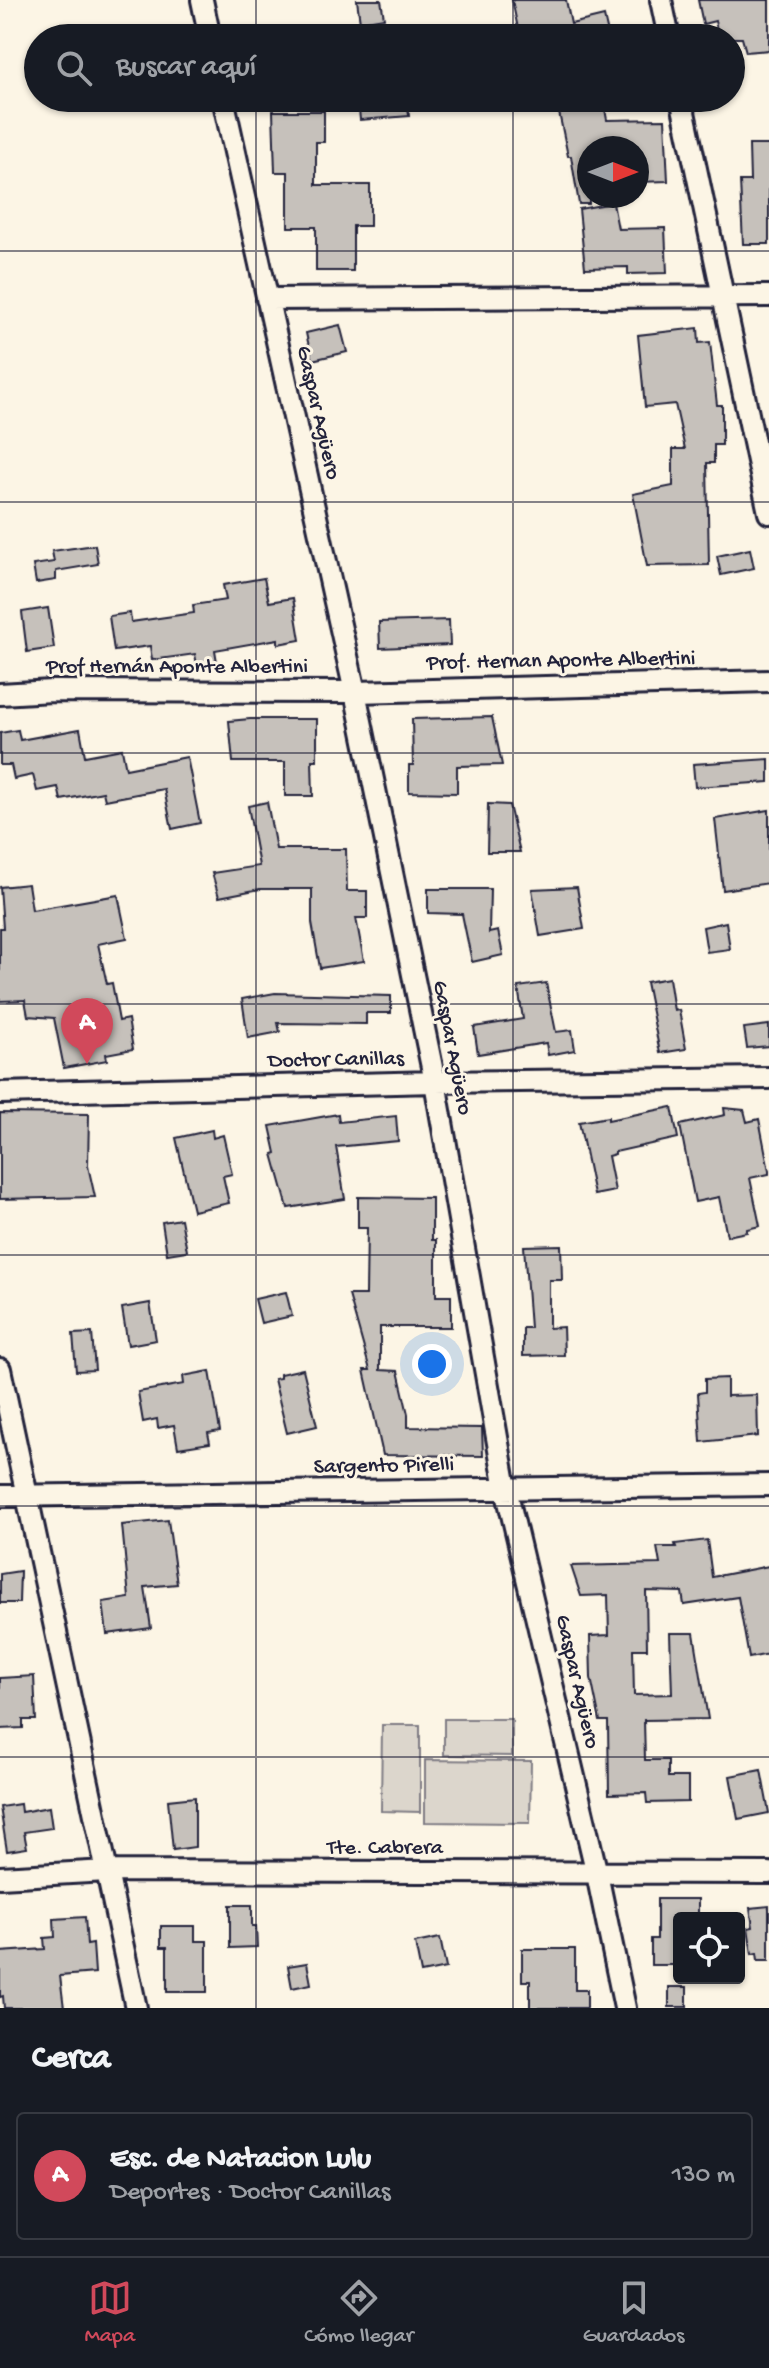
<!DOCTYPE html>
<html lang="es">
<head>
<meta charset="utf-8">
<style>
	body { margin:0; font-family:"Gochi Hand",sans-serif; background:#242831; color:#f1f3f6 }
	.controls { position:absolute; right:24px; bottom:24px; display:grid; overflow:hidden; border-radius:8px; box-shadow:0 2px 6px #0004 }
	.controls button { width:72px; height:72px; display:grid; place-items:center; padding:0; border:0; border-bottom:2px solid #363941; background:#171b24; color:#f1f3f6; font:40px sans-serif }
	.compass { position:absolute; left:577px; top:136px; width:72px; height:72px; border-radius:50%; background:#171b24; box-shadow:0 2px 6px #0004; rotate:90deg }
	.you { position:absolute; left:432px; top:1364px; width:28px; height:28px; margin:-20px; border:6px solid #fff; border-radius:50%; background:#1a73e8; box-shadow:0 0 0 12px #1a73e833 }
	.badge { display:grid; place-items:center; width:52px; height:52px; border-radius:50%; background:#d1495b; color:#fff; font-size:26px; font-weight:700 }
	.pin { position:absolute; translate:-50% -66px; filter:drop-shadow(0 2px 4px #0008) }
	.pin::after { content:''; position:absolute; top:42px; width:28px; height:24px; background:inherit; clip-path:polygon(0 0,100% 0,50% 100%) }
	.list { margin:0; padding:0; list-style:none }
	h2 { display:flex; justify-content:space-between; align-items:center; height:104px; margin:0; padding:0 32px; font-size:34px }
	h2 small { font-size:26px; font-weight:400; color:#9ea1a6 }
	.list li { display:grid; grid-template-columns:52px 1fr auto; gap:24px; align-items:center; box-sizing:border-box; height:128px; margin:0 16px 16px; padding:0 16px; border:2px solid #363941; border-radius:8px }
	.list b { display:block; font-size:30px; white-space:nowrap }
	.list p { margin:0; font-size:26px; white-space:nowrap; color:#9ea1a6 }
	.list em { font-size:26px; font-style:normal; color:#9ea1a6 }
	.icon { flex:none; width:44px; height:44px; fill:none; stroke:currentColor; stroke-width:2; stroke-linecap:round; stroke-linejoin:round }
	.map { position:relative; flex:none; width:769px; height:2008px; overflow:hidden }
	.search { position:absolute; background:#171b24; box-shadow:0 2px 6px #0004; left:24px; right:24px; top:24px; height:88px; display:flex; align-items:center; gap:20px; box-sizing:border-box; padding:0 28px; border-radius:44px; color:#9ea1a6; font-size:30px }
	.sheet { height:248px; background:#171b24 }
	nav { display:flex; justify-content:space-around; align-items:center; box-sizing:border-box; height:112px; border-top:2px solid #363941; background:#171b24; font-size:22px; color:#9ea1a6 }
	nav a { display:grid; justify-items:center; gap:4px }
	nav .on { color:#d1495b }
	.map>svg:first-child { display:block }
	.green { fill:#dcd6cc; stroke:#7f7c84; stroke-width:2 }
	.building { fill:#c6c1bb; stroke:#22223b; stroke-width:2 }
	.lines { fill:none; stroke-linecap:round; stroke-linejoin:round }
	.minor-casing { stroke:#22223b; stroke-width:26 }
	.minor { stroke:#fcf5e5; stroke-width:20 }
	.grid { fill:none; stroke:#22223b; stroke-width:2; stroke-opacity:0.55 }
	.labels { text-anchor:middle; dominant-baseline:central; stroke-width:6; stroke-linejoin:round; paint-order:stroke }
	.street-label { font-size:22px; fill:#22223b; stroke:#fcf5e5 }
</style>
</head>
<body>
<div class="map">
<svg width="769" height="2008" viewBox="0 0 769 2008">
	<rect width="100%" height="100%" fill="#fcf5e5"/>
	<filter id="ink" filterUnits="userSpaceOnUse"><feTurbulence type="fractalNoise" baseFrequency=".0125" numOctaves="2"/><feDisplacementMap in="SourceGraphic" scale="16" xChannelSelector="R" yChannelSelector="G"/><feConvolveMatrix kernelMatrix="1 2 1 2 8 2 1 2 1" color-interpolation-filters="sRGB"/></filter>
	<g filter="url(#ink)">
		<path class="green" d="M 444,1719 L 512,1719 L 512,1756 L 444,1755 Z
			M 382,1725 L 420,1725 L 420,1812 L 381,1811 Z
			M 425,1760 L 531,1761 L 530,1823 L 425,1822 Z"/>
		<path class="building" d="M 357,0 L 381,0 L 384,18 L 360,22 Z
			M 512,0 L 566,0 L 571,24 L 604,16 L 609,38 L 520,38 Z
			M 698,0 L 769,0 L 769,50 L 746,52 L 742,38 L 719,38 L 715,21 L 703,24 Z
			M 358,98 L 407,98 L 409,116 L 360,120 Z
			M 556,98 L 603,98 L 607,120 L 665,119 L 668,181 L 637,182 L 637,148 L 589,148 L 589,204 L 579,204 L 571,156 L 568,156 Z
			M 273,111 L 324,111 L 324,142 L 316,142 L 316,185 L 370,185 L 370,226 L 353,226 L 353,271 L 316,271 L 316,227 L 288,227 L 288,172 L 275,172 Z
			M 749,145 L 769,145 L 769,244 L 743,244 L 740,181 L 750,181 Z
			M 613,203 L 618,229 L 665,228 L 667,273 L 628,274 L 628,267 L 585,268 L 579,209 Z
			M 340,325 L 347,352 L 312,360 L 306,333 Z
			M 698,328 L 699,343 L 710,342 L 717,405 L 722,405 L 722,445 L 714,445 L 714,463 L 707,463 L 709,565 L 647,566 L 633,494 L 673,486 L 673,449 L 685,449 L 675,404 L 645,407 L 638,335 Z
			M 95,545 L 98,564 L 56,571 L 56,580 L 36,583 L 33,565 L 54,562 L 52,551 Z
			M 750,549 L 754,568 L 721,575 L 717,556 Z
			M 264,578 L 269,602 L 293,598 L 300,640 L 278,644 L 278,639 L 215,650 L 217,662 L 197,665 L 195,654 L 152,660 L 150,646 L 114,651 L 109,616 L 130,613 L 131,622 L 194,613 L 193,605 L 226,600 L 223,585 Z
			M 48,608 L 54,648 L 27,652 L 22,612 Z
			M 449,620 L 450,645 L 380,648 L 379,622 Z
			M 492,717 L 502,765 L 457,766 L 457,793 L 409,792 L 409,765 L 413,765 L 412,719 Z
			M 250,719 L 317,719 L 317,760 L 312,760 L 313,796 L 285,796 L 285,762 L 233,762 L 229,721 Z
			M 80,729 L 85,756 L 122,749 L 126,769 L 187,757 L 200,823 L 172,829 L 164,789 L 105,800 L 103,792 L 61,800 L 58,787 L 37,791 L 33,775 L 14,779 L 11,765 L 0,765 L 0,733 L 18,730 L 20,740 Z
			M 769,759 L 769,782 L 695,787 L 693,764 Z
			M 267,802 L 276,849 L 346,849 L 347,891 L 367,891 L 367,918 L 356,918 L 364,961 L 320,968 L 312,923 L 312,889 L 260,889 L 219,897 L 212,873 L 259,866 L 248,806 Z
			M 488,804 L 509,805 L 520,852 L 487,852 Z
			M 769,810 L 769,883 L 723,890 L 715,819 Z
			M 28,884 L 32,910 L 118,895 L 127,938 L 98,944 L 107,984 L 112,983 L 119,1021 L 128,1019 L 133,1049 L 106,1054 L 107,1060 L 64,1068 L 54,1018 L 28,1016 L 25,1000 L 0,1001 L 0,928 L 3,928 L 0,887 Z
			M 577,887 L 584,929 L 540,936 L 532,889 Z
			M 428,889 L 490,889 L 489,933 L 498,931 L 503,955 L 472,962 L 462,914 L 428,913 Z
			M 726,922 L 730,949 L 707,952 L 703,927 Z
			M 669,978 L 674,1011 L 679,1010 L 686,1049 L 660,1053 L 646,982 Z
			M 546,983 L 556,1032 L 572,1030 L 575,1050 L 548,1055 L 546,1043 L 478,1054 L 474,1027 L 523,1019 L 518,987 Z
			M 275,993 L 391,996 L 391,1013 L 366,1013 L 366,1024 L 278,1023 L 280,1032 L 248,1038 L 242,999 Z
			M 769,1025 L 769,1046 L 747,1048 L 744,1028 Z
			M 672,1107 L 678,1138 L 615,1152 L 615,1154 L 608,1156 L 615,1191 L 594,1195 L 579,1122 L 608,1117 L 608,1120 Z
			M 724,1108 L 744,1110 L 747,1122 L 759,1119 L 769,1171 L 769,1174 L 750,1178 L 760,1226 L 747,1229 L 747,1232 L 727,1236 L 719,1197 L 695,1202 L 680,1125 L 725,1115 Z
			M 0,1113 L 89,1114 L 88,1166 L 95,1197 L 0,1199 Z
			M 338,1114 L 339,1122 L 396,1116 L 398,1141 L 336,1147 L 345,1199 L 288,1208 L 273,1154 L 276,1153 L 270,1126 Z
			M 212,1130 L 213,1138 L 223,1135 L 232,1174 L 223,1176 L 229,1203 L 193,1211 L 176,1138 Z
			M 358,1197 L 432,1198 L 432,1240 L 436,1240 L 436,1296 L 451,1296 L 451,1327 L 380,1327 L 380,1370 L 398,1371 L 408,1414 L 408,1427 L 482,1428 L 483,1456 L 383,1455 L 364,1370 L 370,1370 L 349,1295 L 366,1295 L 367,1228 L 358,1228 Z
			M 181,1219 L 187,1251 L 167,1254 L 162,1222 Z
			M 561,1245 L 562,1280 L 549,1280 L 549,1328 L 563,1327 L 564,1355 L 523,1356 L 523,1328 L 530,1328 L 524,1246 Z
			M 286,1292 L 292,1316 L 261,1323 L 255,1299 Z
			M 150,1303 L 156,1340 L 128,1345 L 122,1308 Z
			M 92,1333 L 95,1370 L 76,1371 L 73,1334 Z
			M 303,1369 L 317,1426 L 287,1433 L 274,1379 L 280,1378 L 280,1374 Z
			M 210,1371 L 220,1431 L 208,1433 L 210,1443 L 178,1448 L 174,1425 L 158,1428 L 157,1419 L 143,1422 L 138,1392 L 184,1384 L 183,1376 Z
			M 727,1378 L 727,1396 L 757,1395 L 758,1436 L 701,1442 L 698,1393 L 705,1392 L 705,1379 Z
			M 168,1520 L 177,1584 L 145,1587 L 151,1628 L 107,1634 L 103,1602 L 129,1598 L 122,1525 Z
			M 707,1540 L 712,1577 L 769,1566 L 769,1654 L 749,1658 L 738,1597 L 684,1605 L 682,1592 L 646,1591 L 647,1649 L 633,1649 L 634,1695 L 672,1694 L 670,1633 L 694,1633 L 708,1719 L 644,1720 L 645,1760 L 668,1760 L 668,1777 L 688,1777 L 688,1802 L 647,1803 L 646,1793 L 609,1794 L 608,1721 L 600,1721 L 591,1678 L 590,1636 L 609,1635 L 608,1595 L 581,1596 L 571,1566 L 660,1564 L 657,1547 L 676,1547 L 675,1544 Z
			M 20,1571 L 19,1603 L 0,1603 L 0,1574 Z
			M 34,1676 L 36,1720 L 23,1720 L 23,1728 L 0,1729 L 0,1678 Z
			M 761,1770 L 769,1813 L 738,1819 L 730,1776 Z
			M 195,1797 L 195,1847 L 173,1850 L 168,1800 Z
			M 20,1804 L 21,1812 L 49,1807 L 52,1828 L 24,1832 L 27,1848 L 7,1851 L 0,1807 Z
			M 657,1899 L 698,1899 L 698,1918 L 679,1918 L 679,1965 L 651,1965 L 651,1939 L 657,1939 Z
			M 230,1905 L 252,1905 L 252,1926 L 256,1926 L 257,1947 L 230,1948 Z
			M 769,1906 L 769,1960 L 758,1960 L 757,1953 L 752,1954 L 748,1928 L 753,1927 L 750,1908 Z
			M 85,1917 L 87,1945 L 93,1944 L 95,1973 L 60,1976 L 64,2008 L 4,2008 L 3,1996 L 0,1997 L 0,1952 L 45,1949 L 44,1938 L 55,1937 L 54,1919 Z
			M 161,1926 L 195,1926 L 195,1941 L 207,1941 L 207,1992 L 167,1992 L 167,1947 L 161,1947 Z
			M 440,1938 L 446,1968 L 421,1973 L 415,1943 Z
			M 522,1949 L 575,1949 L 575,1990 L 587,1990 L 587,2008 L 530,2008 L 530,1981 L 522,1981 Z
			M 307,1963 L 311,1984 L 292,1988 L 288,1966 Z
			M 669,1987 L 687,1987 L 687,2007 L 669,2007 Z"/>
		<g class="lines">
			<g class="minor-casing">
				<path id="minor" d="M 202,0 L 210,38
					M 661,0 L 669,38
					M 223,98 L 355,692 L 435,1082 L 506,1489 L 597,1874 L 625,2008
					M 681,98 L 769,513
					M 267,299 L 769,296
					M 0,694 L 52,691 L 355,692 L 769,681
					M 0,1093 L 435,1082 L 769,1078
					M 0,1369 L 136,2008
					M 0,1496 L 769,1485
					M 0,1877 L 107,1871 L 769,1873"/>
			</g>
			<use href="#minor" class="minor"/>
		</g>
	</g>
	<path class="grid" d="M 256,0 L 256,38M 513,0 L 513,38M 256,98 L 256,2008M 513,98 L 513,2008M 0,251 L 769,251M 0,502 L 769,502M 0,753 L 769,753M 0,1004 L 769,1004M 0,1255 L 769,1255M 0,1506 L 769,1506M 0,1757 L 769,1757"/>
	<g class="labels">
		<g class="street-label">
			<text transform="translate(317 413) rotate(77)">Gaspar Agüero</text>
			<text transform="translate(561 662) rotate(-1)">Prof. Hernan Aponte Albertini</text>
			<text x="177" y="668">Prof Hernán Aponte Albertini</text>
			<text transform="translate(451 1048) rotate(79)">Gaspar Agüero</text>
			<text transform="translate(336 1061) rotate(-1)">Doctor Canillas</text>
			<text transform="translate(384 1467) rotate(-1)">Sargento Pirelli</text>
			<text transform="translate(576 1682) rotate(77)">Gaspar Agüero</text>
			<text x="385" y="1849">Tte. Cabrera</text>
		</g>
	</g>
</svg>
<div class="controls">
<button><svg class="icon" aria-label="locate" viewBox="0 0 24 24"><circle cx="12" cy="12" r="6"/><path d="M12 2v4M12 18v4M2 12h4M18 12h4"/></svg></button>
</div>
<svg class="compass" viewBox="-18 -18 36 36"><path d="M0-13l5 13h-10z" fill="#e53935"/><path d="M0 13l5-13h-10z" fill="#9ea1a6"/></svg>
<div class="you"></div>
<div class="pin badge" style="left:87px;top:1064px">A</div>
<div class="search"><svg class="icon" aria-label="search" viewBox="0 0 24 24"><circle cx="10" cy="10" r="6"/><path d="M15 15l6 6"/></svg>Buscar aquí</div>
</div>
<section class="sheet">
<h2>Cerca<small></small></h2>
<ul class="list">
<li><span class="badge">A</span><div><b>Esc. de Natacion Lulu</b><p>Deportes · Doctor Canillas</p></div><em>130 m</em></li>
</ul>
</section>
<nav>
<a class="on"><svg class="icon" aria-label="map" viewBox="0 0 24 24"><path d="M3 6l6-2 6 2 6-2v14l-6 2-6-2-6 2zM9 4v14M15 6v14"/></svg>Mapa</a>
<a><svg class="icon" aria-label="directions" viewBox="0 0 24 24"><path d="M12 3l9 9-9 9-9-9zM9 14v-3h6M13 9l2 2-2 2"/></svg>Cómo llegar</a>
<a><svg class="icon" aria-label="saved" viewBox="0 0 24 24"><path d="M7 4h10v16l-5-4-5 4z"/></svg>Guardados</a>
</nav>
</body>
</html>
